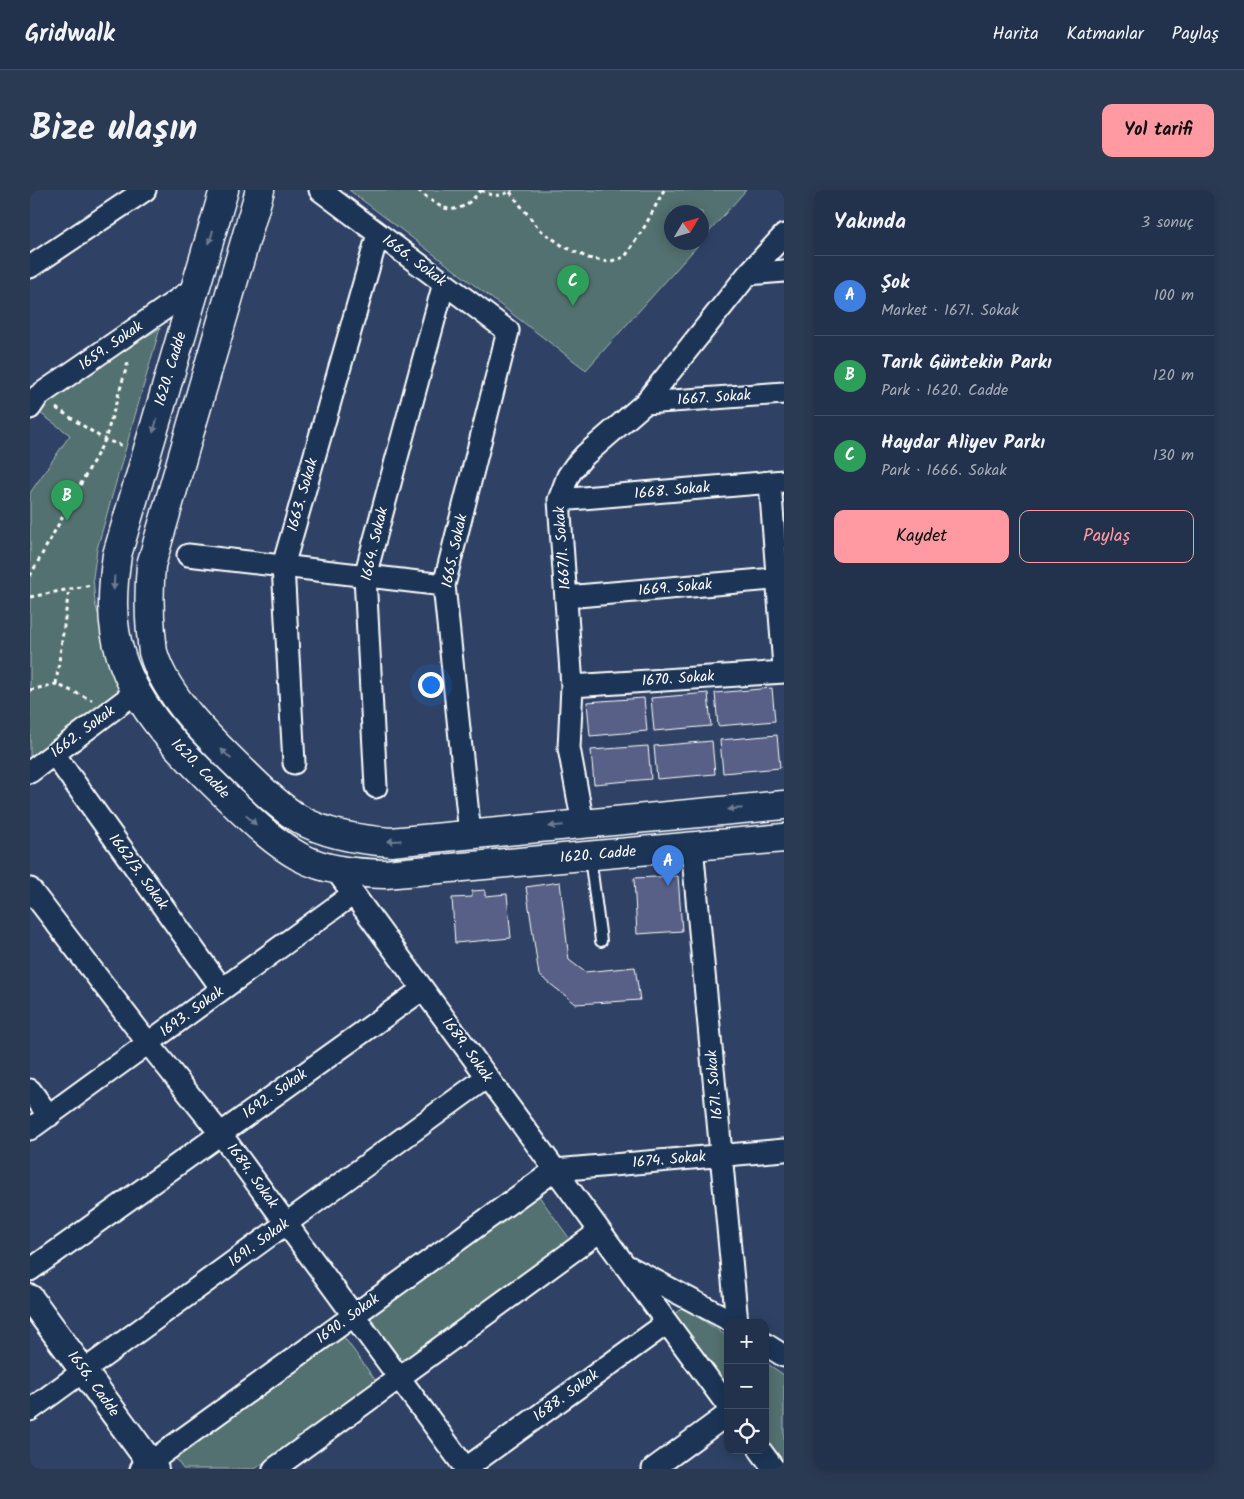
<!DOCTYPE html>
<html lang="tr">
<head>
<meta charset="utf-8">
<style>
	body { margin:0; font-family:Kalam,sans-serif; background:#2b3a53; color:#f1f3f6 }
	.controls { position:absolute; right:15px; bottom:15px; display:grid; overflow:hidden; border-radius:10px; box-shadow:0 2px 12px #0003 }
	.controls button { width:45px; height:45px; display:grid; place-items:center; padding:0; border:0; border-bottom:1px solid #404d64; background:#23324c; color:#f1f3f6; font:25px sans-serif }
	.compass { position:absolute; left:634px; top:15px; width:45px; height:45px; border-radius:50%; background:#23324c; box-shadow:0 2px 12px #0003; rotate:52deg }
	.you { position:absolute; left:400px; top:494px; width:18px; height:18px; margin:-12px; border:4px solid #fff; border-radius:50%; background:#1a73e8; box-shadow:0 0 0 8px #1a73e833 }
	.badge { display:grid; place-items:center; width:32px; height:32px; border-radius:50%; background:#ff9aa2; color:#fff; font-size:16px; font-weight:700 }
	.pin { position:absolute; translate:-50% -41px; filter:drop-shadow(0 1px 2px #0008) }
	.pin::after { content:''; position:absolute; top:26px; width:18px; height:15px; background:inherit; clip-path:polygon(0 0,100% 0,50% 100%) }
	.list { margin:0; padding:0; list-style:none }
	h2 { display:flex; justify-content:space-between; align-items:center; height:65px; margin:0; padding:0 20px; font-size:21px }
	h2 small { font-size:16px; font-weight:400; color:#a3aab5 }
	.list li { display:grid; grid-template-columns:32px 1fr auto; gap:15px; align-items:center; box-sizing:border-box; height:80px; padding:0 20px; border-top:1px solid #404d64 }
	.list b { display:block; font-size:19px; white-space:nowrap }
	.list p { margin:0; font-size:16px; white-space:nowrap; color:#a3aab5 }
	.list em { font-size:16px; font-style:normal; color:#a3aab5 }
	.actions { display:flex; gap:10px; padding:15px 20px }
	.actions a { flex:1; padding:11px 0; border:1px solid #ff9aa2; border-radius:10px; text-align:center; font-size:18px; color:#ff9aa2 }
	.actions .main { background:#ff9aa2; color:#111 }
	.icon { flex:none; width:28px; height:28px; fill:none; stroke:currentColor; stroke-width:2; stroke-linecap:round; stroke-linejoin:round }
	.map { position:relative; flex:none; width:754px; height:1279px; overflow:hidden; border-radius:10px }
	header { display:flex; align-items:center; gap:30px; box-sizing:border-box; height:70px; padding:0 25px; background:#23324c; border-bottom:1px solid #404d64 }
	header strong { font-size:24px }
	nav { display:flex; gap:28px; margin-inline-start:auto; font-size:18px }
	.intro { display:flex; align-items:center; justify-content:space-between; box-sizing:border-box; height:120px; padding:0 30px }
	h1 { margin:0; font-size:35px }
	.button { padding:12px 22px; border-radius:10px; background:#ff9aa2; color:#111; font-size:18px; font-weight:700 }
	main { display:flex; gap:30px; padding:0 30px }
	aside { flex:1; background:#23324c; border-radius:10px; box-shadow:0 2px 12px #0003 }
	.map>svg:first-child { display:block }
	.green { fill:#527170; stroke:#a8b8b8 }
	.building { fill:#596087; stroke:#fff }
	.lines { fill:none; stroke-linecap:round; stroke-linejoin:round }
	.service-casing { stroke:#fff; stroke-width:14 }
	.minor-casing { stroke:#fff; stroke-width:25 }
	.tertiary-casing { stroke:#fff; stroke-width:30 }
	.secondary-casing { stroke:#fff; stroke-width:31 }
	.path { stroke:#fff; stroke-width:3; stroke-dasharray:4 4; stroke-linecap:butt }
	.service { stroke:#1d3557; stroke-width:10 }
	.minor { stroke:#1d3557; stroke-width:21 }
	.tertiary { stroke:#1d3557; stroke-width:26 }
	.secondary { stroke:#1d3557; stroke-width:28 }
	.oneway { fill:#6c7c92 }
	.labels { text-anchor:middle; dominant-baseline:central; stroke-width:4; stroke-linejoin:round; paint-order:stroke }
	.street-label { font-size:15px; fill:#fff; stroke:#1d3557 }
</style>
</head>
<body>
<header>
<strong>Gridwalk</strong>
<nav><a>Harita</a><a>Katmanlar</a><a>Paylaş</a></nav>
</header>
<div class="intro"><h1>Bize ulaşın</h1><a class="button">Yol tarifi</a></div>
<main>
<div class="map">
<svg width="754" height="1279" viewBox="0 0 754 1279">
	<rect width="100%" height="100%" fill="#2f4265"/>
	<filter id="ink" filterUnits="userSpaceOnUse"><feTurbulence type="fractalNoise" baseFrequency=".02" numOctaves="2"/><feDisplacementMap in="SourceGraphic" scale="10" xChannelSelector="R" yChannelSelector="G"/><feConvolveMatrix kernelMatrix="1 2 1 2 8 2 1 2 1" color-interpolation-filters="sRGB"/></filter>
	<g filter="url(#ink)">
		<path class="green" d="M 319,0 L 716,0 L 672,50 L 672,22 L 642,22 L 642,52 L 670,53 L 556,180 Z
			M 130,138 L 67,359 L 63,387 L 65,413 L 91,504 L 0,571 L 0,303 L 40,245 L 3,218 Z
			M 506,1002 L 542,1052 L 374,1174 L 338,1124 Z
			M 653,1117 L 698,1147 L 698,1197 L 643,1125 Z
			M 311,1143 L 346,1191 L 225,1279 L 153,1279 L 143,1265 Z
			M 735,1172 L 754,1185 L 754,1272 L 735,1247 Z"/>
		<path class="building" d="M 742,498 L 745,531 L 688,536 L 685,503 Z
			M 678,503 L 681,536 L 624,541 L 621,508 Z
			M 614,508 L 617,541 L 560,546 L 557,512 Z
			M 747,545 L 750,578 L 693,583 L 690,550 Z
			M 682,551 L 685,584 L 627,589 L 624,556 Z
			M 618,556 L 621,589 L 564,594 L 561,560 Z
			M 648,686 L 652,741 L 607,744 L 604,688 Z
			M 530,692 L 539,770 L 555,782 L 605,777 L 610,810 L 546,814 L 509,785 L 496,697 Z
			M 455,700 L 455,706 L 477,704 L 481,748 L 425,753 L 422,708 L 442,707 L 442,701 Z"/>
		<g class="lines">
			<g class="service-casing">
				<path id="service" d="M 560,667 L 571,751"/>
			</g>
			<g class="minor-casing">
				<path id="minor" d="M 290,0 L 478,141 L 414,395 L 440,644
					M 0,77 L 115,0
					M 718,84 L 754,81
					M 615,213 L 754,203
					M 0,218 L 8,206 L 166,97
					M 740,292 L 754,477
					M 529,310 L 754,291
					M 158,365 L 414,395
					M 536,407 L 754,388
					M 542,496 L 754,482
					M 24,564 L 192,799
					M 264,573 L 253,376 L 348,44
					M 0,582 L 106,502
					M 346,597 L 335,386 L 414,93
					M 553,634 L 539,558 L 542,496 L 529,310 L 538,286 L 545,276 L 555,265 L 615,213 L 718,84 L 754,45
					M 662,656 L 707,1133
					M 305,679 L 698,1216
					M 0,699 L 118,853 L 190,943 L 436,1279
					M 0,900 L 19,926
					M 0,939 L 323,704
					M 599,1077 L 705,1133
					M 0,1080 L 393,799
					M 735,1154 L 754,1166
					M 0,1220 L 457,887
					M 730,1260 L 744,1279
					M 111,1279 L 525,980 L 754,960
					M 244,1279 L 570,1041
					M 435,1279 L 637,1133
					M 623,1279 L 698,1224"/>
			</g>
			<g class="tertiary-casing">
				<path id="tertiary" d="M 0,1108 L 125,1279"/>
			</g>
			<g class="secondary-casing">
				<path id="secondary" d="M 194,0 L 87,365 C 82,399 80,433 91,466 C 108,522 154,565 194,604 C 218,627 241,651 270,667 C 296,681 326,683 355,684 L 754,648
					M 230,0 L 121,375 C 119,398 119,420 121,443 C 122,449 122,456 123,462 C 135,506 182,551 214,582 C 230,598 250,617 269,629 C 297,645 330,650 361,652 L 754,615"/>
			</g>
			<path class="path" d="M 388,0 C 414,22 427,29 451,0
				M 451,0 C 461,7 472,7 482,0
				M 480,2 L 509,39 L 533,56 L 558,68 L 578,72 L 595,67 L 615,36 L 634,0
				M 26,218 L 75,250 L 94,256
				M 0,386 L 75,250 L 99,169
				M 0,407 L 61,395
				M 26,494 L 39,399
				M 0,500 L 26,494 L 62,510"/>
			<use href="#service" class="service"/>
			<use href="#minor" class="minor"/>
			<use href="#tertiary" class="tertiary"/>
			<use href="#secondary" class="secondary"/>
		</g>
		<defs><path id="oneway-solid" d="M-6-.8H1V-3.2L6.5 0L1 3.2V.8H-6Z" transform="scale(1.25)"/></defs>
		<g class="oneway">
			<use href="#oneway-solid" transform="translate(181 47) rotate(106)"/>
			<use href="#oneway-solid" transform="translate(125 236) rotate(107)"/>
			<use href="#oneway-solid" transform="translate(84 393) rotate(93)"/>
			<use href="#oneway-solid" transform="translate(196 564) rotate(-135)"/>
			<use href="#oneway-solid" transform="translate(705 619) rotate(175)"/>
			<use href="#oneway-solid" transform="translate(221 630) rotate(42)"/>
			<use href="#oneway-solid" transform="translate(526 636) rotate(175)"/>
			<use href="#oneway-solid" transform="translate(364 651) rotate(177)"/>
		</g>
	</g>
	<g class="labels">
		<g class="street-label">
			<text transform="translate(384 71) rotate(37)">1666. Sokak</text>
			<text transform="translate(81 156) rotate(-35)">1659. Sokak</text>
			<text transform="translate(141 179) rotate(-73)">1620. Cadde</text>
			<text transform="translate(684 208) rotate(-4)">1667. Sokak</text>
			<text transform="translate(642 301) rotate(-5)">1668. Sokak</text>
			<text transform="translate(273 305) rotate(-74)">1663. Sokak</text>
			<text transform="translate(345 354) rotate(-77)">1664. Sokak</text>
			<text transform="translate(533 358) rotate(-94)">1667/1. Sokak</text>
			<text transform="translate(425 361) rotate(-78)">1665. Sokak</text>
			<text transform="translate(645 398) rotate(-5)">1669. Sokak</text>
			<text transform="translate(648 489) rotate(-4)">1670. Sokak</text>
			<text transform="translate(53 542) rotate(-37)">1662. Sokak</text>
			<text transform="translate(170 579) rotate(46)">1620. Cadde</text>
			<text transform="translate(568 665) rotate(-5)">1620. Cadde</text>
			<text transform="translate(108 682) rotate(54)">1662/3. Sokak</text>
			<text transform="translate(162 822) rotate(-36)">1693. Sokak</text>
			<text transform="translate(437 860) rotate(54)">1689. Sokak</text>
			<text transform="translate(685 895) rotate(-95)">1671. Sokak</text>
			<text transform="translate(245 904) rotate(-35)">1692. Sokak</text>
			<text transform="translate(639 970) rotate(-5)">1674. Sokak</text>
			<text transform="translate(222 986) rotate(54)">1684. Sokak</text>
			<text transform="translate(229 1053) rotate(-36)">1691. Sokak</text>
			<text transform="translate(318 1129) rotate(-36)">1690. Sokak</text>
			<text transform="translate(63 1194) rotate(54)">1656. Cadde</text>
			<text transform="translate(536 1206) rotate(-36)">1688. Sokak</text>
		</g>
	</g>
</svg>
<div class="controls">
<button>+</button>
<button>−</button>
<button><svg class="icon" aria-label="locate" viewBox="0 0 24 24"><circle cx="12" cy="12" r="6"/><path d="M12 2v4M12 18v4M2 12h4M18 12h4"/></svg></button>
</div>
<svg class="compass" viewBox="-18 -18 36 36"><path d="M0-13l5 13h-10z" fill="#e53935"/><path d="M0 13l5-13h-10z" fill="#a3aab5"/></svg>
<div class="you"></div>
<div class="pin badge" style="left:638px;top:696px;background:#3f7fe0">A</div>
<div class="pin badge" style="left:37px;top:331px;background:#2e9e5b">B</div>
<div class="pin badge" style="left:543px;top:116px;background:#2e9e5b">C</div>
</div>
<aside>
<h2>Yakında<small>3 sonuç</small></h2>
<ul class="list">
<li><span class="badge" style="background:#3f7fe0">A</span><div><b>Şok</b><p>Market · 1671. Sokak</p></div><em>100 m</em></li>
<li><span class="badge" style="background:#2e9e5b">B</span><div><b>Tarık Güntekin Parkı</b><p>Park · 1620. Cadde</p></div><em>120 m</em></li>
<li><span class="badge" style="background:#2e9e5b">C</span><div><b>Haydar Aliyev Parkı</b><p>Park · 1666. Sokak</p></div><em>130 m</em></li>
</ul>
<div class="actions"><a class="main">Kaydet</a><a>Paylaş</a></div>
</aside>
</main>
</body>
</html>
